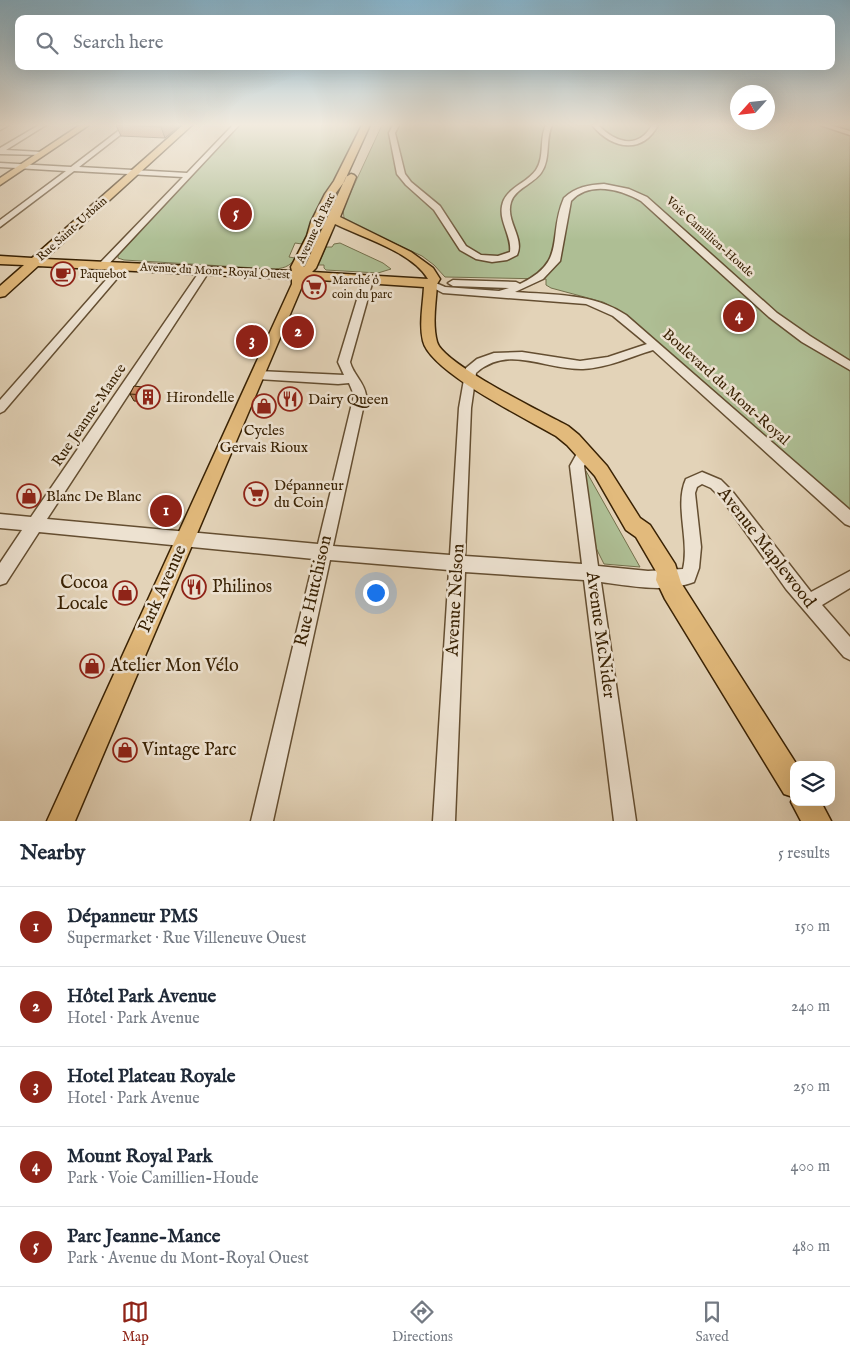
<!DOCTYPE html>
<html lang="en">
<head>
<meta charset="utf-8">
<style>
	body { margin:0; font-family:"IM FELL English",serif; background:#f2f2f3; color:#1f2937 }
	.controls { position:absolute; right:15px; bottom:15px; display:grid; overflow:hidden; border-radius:10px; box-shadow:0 5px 20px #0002 }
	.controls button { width:45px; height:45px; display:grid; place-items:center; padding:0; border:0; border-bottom:1px solid #e0e1e3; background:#fff; color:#1f2937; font:25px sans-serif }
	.compass { position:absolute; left:730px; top:85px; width:45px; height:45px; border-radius:50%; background:#fff; box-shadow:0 5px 20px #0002; rotate:243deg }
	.you { position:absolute; left:375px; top:592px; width:18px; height:18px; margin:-12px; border:4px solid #fff; border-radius:50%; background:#1a73e8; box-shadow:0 0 0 8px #1a73e833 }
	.badge { display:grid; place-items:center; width:32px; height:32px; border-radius:50%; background:#8f2418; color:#fff; font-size:16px; font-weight:700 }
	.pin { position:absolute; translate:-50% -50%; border:2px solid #fff; box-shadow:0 1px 5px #0006 }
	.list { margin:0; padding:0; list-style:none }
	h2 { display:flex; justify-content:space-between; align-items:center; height:65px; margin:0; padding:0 20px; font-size:21px }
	h2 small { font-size:16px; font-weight:400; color:#747a83 }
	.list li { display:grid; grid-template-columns:32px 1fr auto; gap:15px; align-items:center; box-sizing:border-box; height:80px; padding:0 20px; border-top:1px solid #e0e1e3 }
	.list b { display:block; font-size:19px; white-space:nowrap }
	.list p { margin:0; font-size:16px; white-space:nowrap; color:#747a83 }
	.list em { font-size:16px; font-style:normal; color:#747a83 }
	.icon { flex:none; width:28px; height:28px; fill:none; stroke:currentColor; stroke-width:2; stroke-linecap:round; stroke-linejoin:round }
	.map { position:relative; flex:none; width:850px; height:821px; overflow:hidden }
	.search { position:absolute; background:#fff; box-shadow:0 5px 20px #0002; left:15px; right:15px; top:15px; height:55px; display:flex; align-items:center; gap:12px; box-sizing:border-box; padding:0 18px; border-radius:10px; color:#747a83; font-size:19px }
	.sheet { height:465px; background:#fff }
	nav { display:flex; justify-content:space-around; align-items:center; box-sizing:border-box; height:70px; border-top:1px solid #e0e1e3; background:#fff; font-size:14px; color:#747a83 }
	nav a { display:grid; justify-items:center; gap:2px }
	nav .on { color:#8f2418 }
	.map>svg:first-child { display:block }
	.green { fill:#aebe94; stroke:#74704c }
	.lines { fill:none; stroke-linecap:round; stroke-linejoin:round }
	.minor-casing { stroke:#644e31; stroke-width:3 }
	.major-casing { stroke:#392204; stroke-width:3 }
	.minor { fill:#ede2d1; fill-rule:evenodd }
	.major { fill:#e2ba7c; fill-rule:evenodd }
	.wall { fill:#ac7854; stroke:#392204 }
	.shaded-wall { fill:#8c6245; stroke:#392204 }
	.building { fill:#c88c62; stroke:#392204 }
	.labels { text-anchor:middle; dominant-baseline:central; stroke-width:5; stroke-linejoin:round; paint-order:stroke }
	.far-street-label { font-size:12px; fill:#392204; stroke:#ede2d1 }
	.far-poi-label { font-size:12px; fill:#392204; stroke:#ede2d1; text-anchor:start }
	.street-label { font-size:15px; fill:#392204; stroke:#ede2d1 }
	.poi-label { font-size:15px; fill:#392204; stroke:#ede2d1; text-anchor:start }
	.near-street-label { font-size:18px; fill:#392204; stroke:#ede2d1 }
	.near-poi-label { font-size:18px; fill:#392204; stroke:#ede2d1; text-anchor:start }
</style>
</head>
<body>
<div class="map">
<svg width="850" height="821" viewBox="0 0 850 821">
	<rect width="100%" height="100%" fill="#e3d3b8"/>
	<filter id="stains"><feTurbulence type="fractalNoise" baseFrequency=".004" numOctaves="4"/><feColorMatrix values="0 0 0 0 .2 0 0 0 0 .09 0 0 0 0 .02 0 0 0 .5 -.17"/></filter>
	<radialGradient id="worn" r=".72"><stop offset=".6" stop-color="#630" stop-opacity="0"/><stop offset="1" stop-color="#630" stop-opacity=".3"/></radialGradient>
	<path class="green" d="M 239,125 L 362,125 L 302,244 L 295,243 L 289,257 L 295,258 C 291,267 281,269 272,269 L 124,260 L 118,258 L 118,254 Z
		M 382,125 L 850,125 L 850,513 L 618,310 L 603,302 L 551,288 L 546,285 L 546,279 L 445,277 L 434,265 L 422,256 L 353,224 L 344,218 L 343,209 Z
		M 340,243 L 383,263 L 391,269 L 378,273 L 326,270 L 324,268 L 324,265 L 318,265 L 326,247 L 332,247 L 334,244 Z
		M 584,470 L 586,471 L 640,567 L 604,564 L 596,548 Z"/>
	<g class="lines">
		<g class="minor-casing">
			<path id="minor" d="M 9,125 L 0,130 L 0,126 Z
				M 39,125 L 46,125 L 6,150 L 41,152 L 43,153 L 43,155 L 0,154 L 0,148 Z
				M 126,125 L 133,125 L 79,167 L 187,173 L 233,125 L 239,125 L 105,268 L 102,269 L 97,266 L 183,177 L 74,171 L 0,227 L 0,220 L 66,171 L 0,167 L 0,163 L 71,167 Z
				M 393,125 L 399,125 L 395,133 L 405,174 L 411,182 L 440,206 L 466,246 L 481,255 L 498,256 L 510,252 C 512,236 499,222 502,206 C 505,188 526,184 536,170 C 545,157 539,139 546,125 L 552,125 C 545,140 551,159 541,173 C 533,184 515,189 511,202 C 505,221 525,238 517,255 L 507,260 L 492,262 L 476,259 L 460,250 L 434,210 L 406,185 L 397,174 L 389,133 Z
				M 592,125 L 598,125 C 616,143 638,150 652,125 L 658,125 C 642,155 612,149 592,125 Z
				M 820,125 L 829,125 L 850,131 L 850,135 Z
				M 604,184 L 629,189 L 647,197 L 777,313 L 810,336 L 850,361 L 850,370 L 802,342 L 769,317 L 641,201 C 620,189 589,181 571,201 L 560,261 L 543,279 L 515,292 C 554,295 593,293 626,315 L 850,510 L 850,526 L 845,524 L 653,350 C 630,357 607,368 583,369 C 545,370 508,344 476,373 L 471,408 L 465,556 L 582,564 L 570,466 L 580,448 L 585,446 L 590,448 L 592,452 L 584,466 L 598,566 L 648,571 L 683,569 C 690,540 674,505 686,479 L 702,472 L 721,480 L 732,491 L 811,592 L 850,571 L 850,588 L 822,605 L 850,637 L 850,660 L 844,657 L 786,589 L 722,499 L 711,488 L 702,484 L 697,487 L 695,493 L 701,547 L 699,568 L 694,582 C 665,593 631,586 601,582 L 636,821 L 614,821 L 584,580 L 465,572 L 455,821 L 433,821 L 449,570 L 330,560 L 273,821 L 251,821 L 314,559 L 39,532 L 6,583 L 0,585 L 0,563 L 22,530 L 0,528 L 0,514 L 31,517 L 202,268 L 205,267 L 210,270 L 47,519 L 318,544 L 354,395 L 349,383 L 338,384 L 258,379 L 252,375 L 258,371 L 344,375 L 338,362 L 363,280 L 368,277 L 373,280 L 350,362 C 353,374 364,382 366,395 L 333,546 L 450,555 L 459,408 L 466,368 L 477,359 L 494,353 L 522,352 L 580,361 L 608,357 L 647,344 L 613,316 L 586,304 L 443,293 L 426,284 L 431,281 L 445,287 L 499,291 L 509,288 L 453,286 L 448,283 L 453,280 L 516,282 L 520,284 C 568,261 547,237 564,198 C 576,187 588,185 604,184 Z
				M 123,263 L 128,266 L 126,268 L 4,411 L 0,413 L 0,400 L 120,264 Z"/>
		</g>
		<g class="major-casing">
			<path id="major" d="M 80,125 L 89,125 L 0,185 L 0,178 Z
				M 183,125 L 192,125 L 45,259 L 292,271 L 291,267 L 307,236 L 311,222 L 325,194 L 334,181 L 362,125 L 370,125 L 344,182 L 335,194 L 321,222 L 319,236 L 303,267 L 305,266 L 346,177 L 351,174 L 354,175 L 356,177 L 340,217 L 411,252 L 433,268 L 440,279 L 437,284 C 436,303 432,323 437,342 C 443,364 544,413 568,426 L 579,435 L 607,466 L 640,518 L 650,525 L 675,564 L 681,583 L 797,765 L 794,765 L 794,802 L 821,802 L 831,821 L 801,821 L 791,802 L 793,797 L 784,794 L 665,599 L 656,580 L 657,573 L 636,537 L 626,530 L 595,476 L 567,445 L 556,436 C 527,419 430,372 423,341 C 419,324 423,305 424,287 L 305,279 L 75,821 L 47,821 L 292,284 L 292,279 L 38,266 L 5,296 L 0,297 L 0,286 L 24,265 L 0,264 L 0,256 L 32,258 ZM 335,224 C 363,238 411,251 428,279 L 312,272 L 316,268 Z"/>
		</g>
		<use href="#minor" class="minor"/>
		<use href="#major" class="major"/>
	</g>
	<path class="wall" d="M 116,125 L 180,125 L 165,138 L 121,136 Z
		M 150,388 L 154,394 L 150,402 L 134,401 L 130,394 Z"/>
	<path class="shaded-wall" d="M 163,125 L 180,125 L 165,138 L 161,127 Z
		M 150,388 L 154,394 L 150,402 L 145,395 Z"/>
	<path class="building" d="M 116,125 L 163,125 L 161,127 Z
		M 134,386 L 150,388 L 145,395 L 130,394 Z"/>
	<linearGradient id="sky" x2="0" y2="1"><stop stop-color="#87b6cf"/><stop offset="0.52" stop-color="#f2ebdf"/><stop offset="1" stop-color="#f2ebdf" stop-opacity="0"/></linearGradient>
	<rect width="850" height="240" fill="url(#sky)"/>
	<defs>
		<g id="cafe-ring" transform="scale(1.25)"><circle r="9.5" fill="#ede2d1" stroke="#8f2418" stroke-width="1.5"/><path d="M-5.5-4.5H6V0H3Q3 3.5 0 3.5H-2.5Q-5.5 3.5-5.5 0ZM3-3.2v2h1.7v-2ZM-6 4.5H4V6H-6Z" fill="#8f2418"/></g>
		<g id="supermarket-ring" transform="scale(1.25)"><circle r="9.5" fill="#ede2d1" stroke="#8f2418" stroke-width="1.5"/><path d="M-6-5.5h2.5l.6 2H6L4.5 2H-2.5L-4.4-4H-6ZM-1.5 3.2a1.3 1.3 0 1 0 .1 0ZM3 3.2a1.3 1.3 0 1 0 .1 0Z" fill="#8f2418"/></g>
		<g id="building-ring" transform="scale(1.25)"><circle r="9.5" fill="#ede2d1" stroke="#8f2418" stroke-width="1.5"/><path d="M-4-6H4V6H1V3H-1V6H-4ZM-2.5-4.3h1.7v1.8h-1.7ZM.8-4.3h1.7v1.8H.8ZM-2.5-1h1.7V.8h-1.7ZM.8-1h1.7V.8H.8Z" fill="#8f2418"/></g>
		<g id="restaurant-ring" transform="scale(1.25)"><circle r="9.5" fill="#ede2d1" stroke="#8f2418" stroke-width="1.5"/><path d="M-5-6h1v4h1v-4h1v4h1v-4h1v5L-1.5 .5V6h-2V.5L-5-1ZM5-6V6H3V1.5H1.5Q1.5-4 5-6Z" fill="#8f2418"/></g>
		<g id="shop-ring" transform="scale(1.25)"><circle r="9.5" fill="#ede2d1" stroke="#8f2418" stroke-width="1.5"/><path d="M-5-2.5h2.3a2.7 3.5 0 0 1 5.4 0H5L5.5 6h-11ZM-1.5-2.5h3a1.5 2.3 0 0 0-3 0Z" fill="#8f2418"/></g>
	</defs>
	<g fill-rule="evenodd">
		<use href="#cafe-ring" x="63" y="274"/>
		<use href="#supermarket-ring" x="314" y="287"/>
		<use href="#building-ring" x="148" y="397"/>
		<use href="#restaurant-ring" x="290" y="399"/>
		<use href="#shop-ring" x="264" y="406"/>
		<use href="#supermarket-ring" x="256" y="494"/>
		<use href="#shop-ring" x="29" y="496"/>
		<use href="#restaurant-ring" x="194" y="587"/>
		<use href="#shop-ring" x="125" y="593"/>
		<use href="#shop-ring" x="92" y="666"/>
		<use href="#shop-ring" x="125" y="750"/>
	</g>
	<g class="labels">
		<g class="far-street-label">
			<text transform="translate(316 228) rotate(-65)">Avenue du Parc</text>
			<text transform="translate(72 229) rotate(-42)">Rue Saint-Urbain</text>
			<text transform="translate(710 237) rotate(42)">Voie Camillien-Houde</text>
			<text transform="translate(215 271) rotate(3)">Avenue du Mont-Royal Ouest</text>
		</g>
		<g class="far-poi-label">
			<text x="80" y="274">Paquebot</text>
			<text x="332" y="280">Marché ô<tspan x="332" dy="14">coin du parc</tspan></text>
		</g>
		<g class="street-label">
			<text transform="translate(726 387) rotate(42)">Boulevard du Mont-Royal</text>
			<text transform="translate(89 415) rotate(-56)">Rue Jeanne-Mance</text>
		</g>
		<g class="poi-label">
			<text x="166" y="397">Hirondelle</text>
			<text x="308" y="399">Dairy Queen</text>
			<text x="264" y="430" text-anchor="middle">Cycles<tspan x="264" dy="17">Gervais Rioux</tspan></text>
			<text x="274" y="485">Dépanneur<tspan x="274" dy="17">du Coin</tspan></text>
			<text x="46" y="496">Blanc De Blanc</text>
		</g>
		<g class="near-street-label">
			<text transform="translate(766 548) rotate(52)">Avenue Maplewood</text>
			<text transform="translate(163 589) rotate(-66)">Park Avenue</text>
			<text transform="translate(314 591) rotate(-77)">Rue Hutchison</text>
			<text transform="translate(456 600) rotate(-87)">Avenue Nelson</text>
			<text transform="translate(600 635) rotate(82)">Avenue McNider</text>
		</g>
		<g class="near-poi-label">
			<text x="108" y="583" text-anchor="end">Cocoa<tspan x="108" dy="21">Locale</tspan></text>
			<text x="212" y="587">Philinos</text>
			<text x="110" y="666">Atelier Mon Vélo</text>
			<text x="142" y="750">Vintage Parc</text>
		</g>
	</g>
	<rect width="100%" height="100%" filter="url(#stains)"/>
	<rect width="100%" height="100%" fill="url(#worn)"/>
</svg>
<div class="controls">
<button><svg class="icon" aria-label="layers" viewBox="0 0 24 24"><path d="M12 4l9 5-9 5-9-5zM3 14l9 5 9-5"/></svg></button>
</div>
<svg class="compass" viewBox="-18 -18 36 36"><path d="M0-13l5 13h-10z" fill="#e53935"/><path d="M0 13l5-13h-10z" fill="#747a83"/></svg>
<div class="you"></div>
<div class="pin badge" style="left:166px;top:511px">1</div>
<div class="pin badge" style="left:298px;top:332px">2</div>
<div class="pin badge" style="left:252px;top:341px">3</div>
<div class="pin badge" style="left:739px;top:316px">4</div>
<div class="pin badge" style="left:236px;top:214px">5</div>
<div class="search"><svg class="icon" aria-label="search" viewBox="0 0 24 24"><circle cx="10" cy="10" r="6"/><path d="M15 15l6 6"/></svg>Search here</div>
</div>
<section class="sheet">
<h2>Nearby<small>5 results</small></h2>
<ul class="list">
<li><span class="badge">1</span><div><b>Dépanneur PMS</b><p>Supermarket · Rue Villeneuve Ouest</p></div><em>150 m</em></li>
<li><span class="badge">2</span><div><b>Hôtel Park Avenue</b><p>Hotel · Park Avenue</p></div><em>240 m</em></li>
<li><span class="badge">3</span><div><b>Hotel Plateau Royale</b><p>Hotel · Park Avenue</p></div><em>250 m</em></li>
<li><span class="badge">4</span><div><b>Mount Royal Park</b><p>Park · Voie Camillien-Houde</p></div><em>400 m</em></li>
<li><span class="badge">5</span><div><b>Parc Jeanne-Mance</b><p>Park · Avenue du Mont-Royal Ouest</p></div><em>480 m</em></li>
</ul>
</section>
<nav>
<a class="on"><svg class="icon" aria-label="map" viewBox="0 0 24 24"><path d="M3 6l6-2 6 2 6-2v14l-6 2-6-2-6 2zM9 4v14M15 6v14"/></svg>Map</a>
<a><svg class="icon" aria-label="directions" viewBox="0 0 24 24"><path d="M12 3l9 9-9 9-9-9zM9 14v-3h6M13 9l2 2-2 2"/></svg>Directions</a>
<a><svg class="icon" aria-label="saved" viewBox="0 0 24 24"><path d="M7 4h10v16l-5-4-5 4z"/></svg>Saved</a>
</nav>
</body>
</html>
